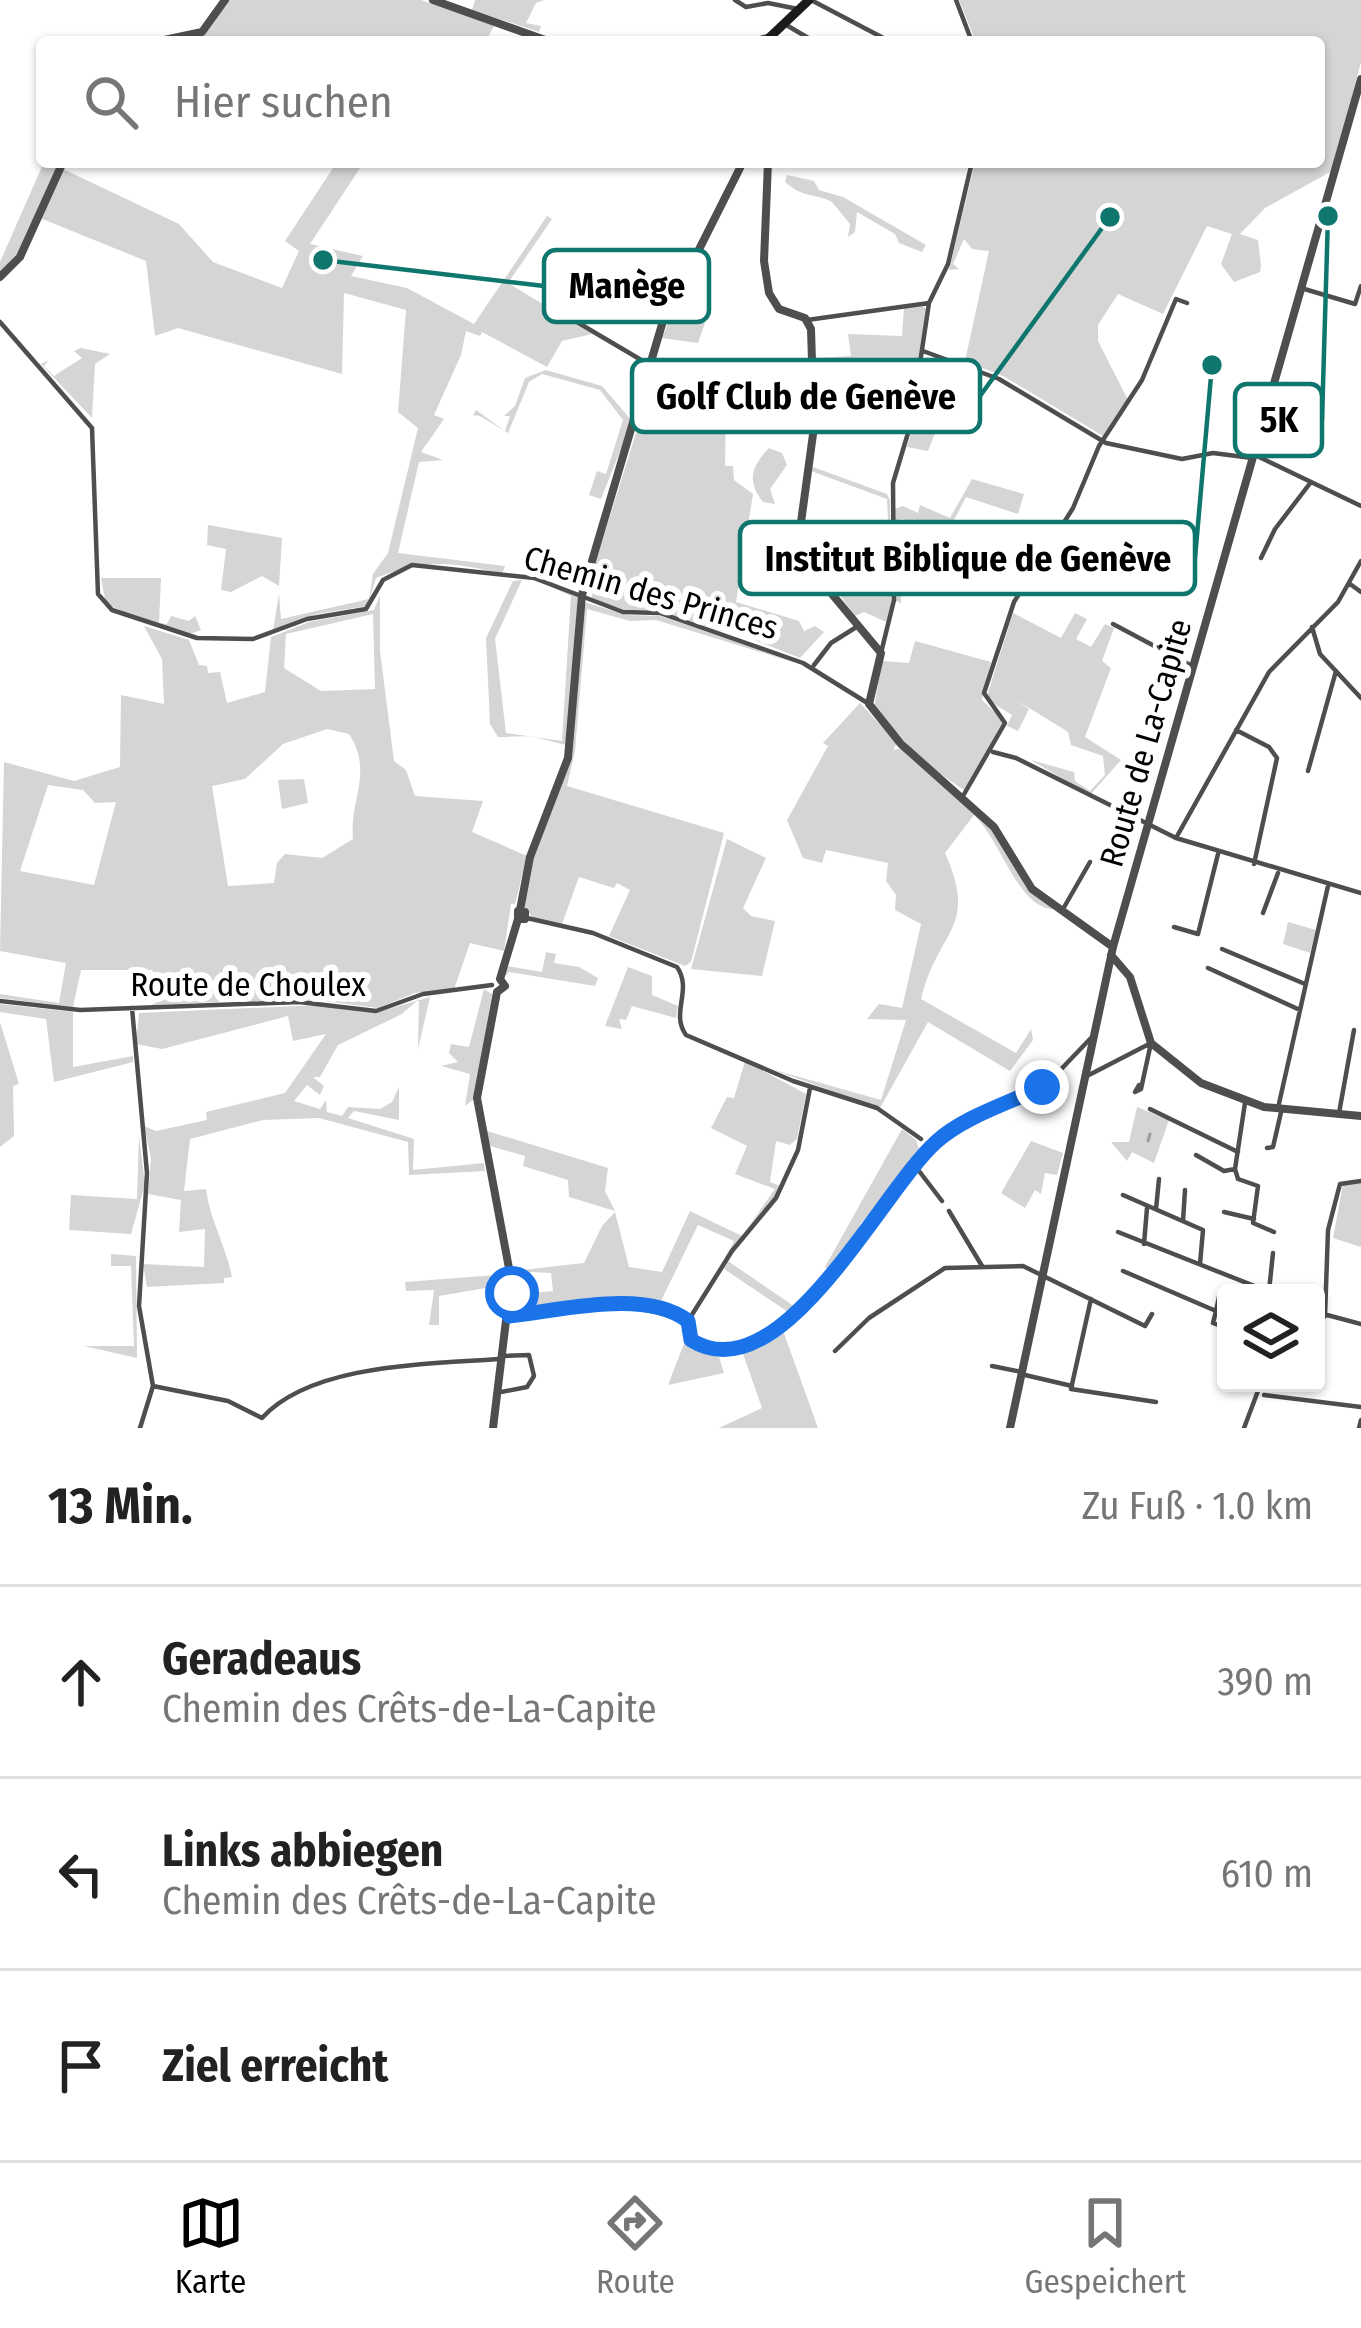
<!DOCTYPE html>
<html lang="de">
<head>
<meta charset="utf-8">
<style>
	body { margin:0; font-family:"Fira Sans Condensed",sans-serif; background:#f2f2f2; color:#222 }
	.controls { position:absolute; right:36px; bottom:36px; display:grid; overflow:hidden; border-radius:12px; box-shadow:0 3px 9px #0004 }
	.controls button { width:108px; height:108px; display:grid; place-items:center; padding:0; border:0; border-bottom:3px solid #e0e0e0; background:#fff; color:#222; font:60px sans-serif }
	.stop { position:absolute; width:36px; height:36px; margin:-27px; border:9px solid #1a73e8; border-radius:50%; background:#fff }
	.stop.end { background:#1a73e8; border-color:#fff; box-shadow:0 3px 12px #0008 }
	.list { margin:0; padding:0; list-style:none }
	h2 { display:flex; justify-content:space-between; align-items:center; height:156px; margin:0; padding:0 48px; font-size:51px }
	h2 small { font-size:39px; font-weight:400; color:#767676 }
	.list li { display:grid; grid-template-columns:78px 1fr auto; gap:36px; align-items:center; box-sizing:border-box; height:192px; padding:0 48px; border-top:3px solid #e0e0e0 }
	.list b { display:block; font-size:45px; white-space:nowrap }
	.list p { margin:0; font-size:39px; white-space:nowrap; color:#767676 }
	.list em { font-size:39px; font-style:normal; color:#767676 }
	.icon { flex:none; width:66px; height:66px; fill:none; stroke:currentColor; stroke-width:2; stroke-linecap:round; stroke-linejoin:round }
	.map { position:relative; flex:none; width:1361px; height:1428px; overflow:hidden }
	.search { position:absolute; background:#fff; box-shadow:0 3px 9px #0004; left:36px; right:36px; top:36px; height:132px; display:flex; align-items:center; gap:30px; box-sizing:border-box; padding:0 42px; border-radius:12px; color:#767676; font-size:45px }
	.sheet { height:732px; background:#fff }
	nav { display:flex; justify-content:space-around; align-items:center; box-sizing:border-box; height:168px; border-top:3px solid #e0e0e0; background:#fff; font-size:33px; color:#767676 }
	nav a { display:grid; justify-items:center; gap:6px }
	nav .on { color:#000 }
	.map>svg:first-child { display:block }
	.green { fill:#d5d5d5; fill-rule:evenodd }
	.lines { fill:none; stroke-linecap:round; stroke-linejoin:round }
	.stream { stroke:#9c9c9c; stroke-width:3 }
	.minor { stroke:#4e4e4e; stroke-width:4.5 }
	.tertiary { stroke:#4e4e4e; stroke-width:8 }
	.secondary { stroke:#1b1b1b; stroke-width:9 }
	.route { stroke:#1a73e8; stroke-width:15 }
	.labels { text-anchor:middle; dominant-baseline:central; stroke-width:12; stroke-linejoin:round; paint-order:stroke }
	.street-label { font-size:33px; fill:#000; stroke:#fff }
	.leader { fill:none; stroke:#0f766e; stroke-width:4.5 }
	.callout-dot { fill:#0f766e; stroke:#fff; stroke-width:4.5 }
	.callout { fill:#fff; stroke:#0f766e; stroke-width:4.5 }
	.callout-label { font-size:36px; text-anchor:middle; font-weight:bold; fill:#000 }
</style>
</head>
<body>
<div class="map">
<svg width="1361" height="1428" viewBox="0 0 1361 1428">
	<rect width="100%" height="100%" fill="#fff"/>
	<path class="green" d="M 228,0 L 421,0 L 495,25 L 485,42 L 189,42 L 203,37 Z
		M 475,0 L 544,0 L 536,3 L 526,23 L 541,26 L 539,32 L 472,10 Z
		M 959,0 L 1361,0 L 1361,62 L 1332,171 L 1265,208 L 1240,234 L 1258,240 L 1261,266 L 1260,272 L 1234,282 L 1221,264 L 1232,234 L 1207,226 L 1163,314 L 1118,294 L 1098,325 L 1098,341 L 1128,400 L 1103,436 L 1005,377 L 965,361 L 989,251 L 972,249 L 964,239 L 953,264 L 959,269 L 949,270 L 975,162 L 1319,162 L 1319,42 L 976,42 Z
		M 44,162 L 60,162 L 17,255 L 0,274 L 0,262 Z
		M 337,162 L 364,162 L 310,244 L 363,256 L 351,276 L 407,288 L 474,324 L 547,216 L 552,219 L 508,283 L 592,334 L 562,341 L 547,367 L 482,332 L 480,336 L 466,331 L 461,355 L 434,415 L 444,419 L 421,452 L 443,460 L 419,462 L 398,553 L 505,566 L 502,574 C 451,561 425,559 376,578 L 367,606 L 317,614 L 273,631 L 279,594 L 281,619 L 369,599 L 373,574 L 388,553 L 418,428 L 398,412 L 406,310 L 344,293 L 342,374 L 178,328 L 155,336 L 146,261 L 40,218 L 63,169 L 179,224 L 213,262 L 282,288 L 299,251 L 285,241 Z
		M 787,175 L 814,181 L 819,190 L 843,197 L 926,245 L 922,252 L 899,243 L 895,234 L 857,212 L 855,232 L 848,237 L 850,224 L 832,202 C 816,193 804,199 785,182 Z
		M 679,297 L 709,311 L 698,343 L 662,338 Z
		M 922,305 L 926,309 L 915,392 L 892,385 L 891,397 L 903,401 L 894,425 L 831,422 L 826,393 L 816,389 L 815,358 L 851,356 L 848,334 L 902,336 L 904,307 Z
		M 81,348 L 110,354 L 95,364 L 92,418 L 41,364 L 49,360 L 44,366 L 54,376 L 82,358 L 74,351 Z
		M 546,370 L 602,386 L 632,421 L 601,499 L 589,495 L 597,471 L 606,474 L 623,420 L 600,390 L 542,374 L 529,382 L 508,433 L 480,416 L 473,415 L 476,410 L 505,431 L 510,416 L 504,416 L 515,406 L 525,378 Z
		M 646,401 L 726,411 L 725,466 L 733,466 L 734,480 L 753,494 L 736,602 L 799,621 L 804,631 L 815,626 L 824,632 L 800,658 L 724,628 L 721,631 L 656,610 L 624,610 L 592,599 L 591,577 Z
		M 915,420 L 937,428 L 928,451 L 907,447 Z
		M 769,448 L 782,453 L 787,465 L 770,489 L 775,504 L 763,502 C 746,481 752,466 769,448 Z
		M 813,467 L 887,494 L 890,501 L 892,597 L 883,643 L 880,647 L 886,622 L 864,612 L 855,616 L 809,552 L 889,541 L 887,499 L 811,471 Z
		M 972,479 L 1024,494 L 1018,514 L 966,497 L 950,528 L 901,519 L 901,603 L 896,601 L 895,509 L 903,506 L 918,513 L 920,505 L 950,518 Z
		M 208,525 L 282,538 L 279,586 L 262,576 L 231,592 L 221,590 L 226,549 L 207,545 Z
		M 101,578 L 161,578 L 159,623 L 167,624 L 171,616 L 189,621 L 195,616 L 201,630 L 187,635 L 169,631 L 106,604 Z
		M 522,580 L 495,639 L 506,733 L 562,741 L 571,596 L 538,581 L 578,595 L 566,745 L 530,736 L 498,737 L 490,724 L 486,638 L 513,581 Z
		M 380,595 L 380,651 L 394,761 L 406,770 L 415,796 L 483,801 L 472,832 L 527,856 L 515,904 L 511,904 L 504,951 L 470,943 L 454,989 L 415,993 L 378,1008 L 323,1001 L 251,1001 L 248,982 L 236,977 L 212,984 L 219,1002 L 151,1005 L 169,997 L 152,970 L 81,970 L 73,1007 L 0,998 L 0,994 L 59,1003 L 66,963 L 0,951 L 4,762 L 74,781 L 120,767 L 121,695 L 164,704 L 162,659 L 144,626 L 189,640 L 199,665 L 207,666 L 208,673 L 220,672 L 227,703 L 265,692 L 271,637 L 309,622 L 374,610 ZM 373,614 L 375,689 L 321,691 L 284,668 L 286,634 ZM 327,729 L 349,734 C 374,772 349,800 353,839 L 322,858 L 285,854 L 277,863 L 274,883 L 228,886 L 212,786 L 245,779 L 283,744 ZM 48,785 L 83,790 L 95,803 L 116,802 L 94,885 L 20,871 Z
		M 584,602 L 627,615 L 661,616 L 796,663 L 656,620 L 630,621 L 587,609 L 575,751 L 567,786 L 724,833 L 691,962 L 685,966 L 609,936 L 630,890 L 617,883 L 614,888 L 579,877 L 562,924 L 533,918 L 524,907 L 535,849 L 570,761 Z
		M 1013,613 L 1061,638 L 1075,613 L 1087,619 L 1076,639 L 1091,647 L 1105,624 L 1114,628 L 1102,661 L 1111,668 L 1085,737 L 1121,760 L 1090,795 L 1031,760 L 1074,772 L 1075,781 L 1090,791 L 1105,775 L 1103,756 L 1071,745 L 1068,732 L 1018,701 L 1029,709 L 1018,731 L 1007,726 L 1012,715 L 986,699 Z
		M 915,641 L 991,662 L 982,700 L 1004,721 L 965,791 L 925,763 L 874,708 L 882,661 L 909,663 Z
		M 860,703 L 897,743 L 893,750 L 902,748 L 995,831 L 1026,887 L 1054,909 C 1019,910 1000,839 974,815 L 945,853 C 979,929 938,929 921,999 L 1016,1053 L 1031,1029 L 1033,1040 L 1010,1071 L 928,1022 L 880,1108 L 771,1069 L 881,1100 L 906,1020 L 867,1019 L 879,1004 L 902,1008 L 921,924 L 895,910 L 896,895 L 886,881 L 888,863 L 826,850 L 822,863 L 803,858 L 787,820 L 828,746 L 823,743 Z
		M 304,779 L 308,803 L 282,809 L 278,780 Z
		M 727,839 L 766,858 L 743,908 L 751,916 L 775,921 L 762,976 L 691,969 Z
		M 1288,922 L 1316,930 L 1310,953 L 1283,944 Z
		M 546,952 L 556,954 L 554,963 L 579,967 L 598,978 L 595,986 L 509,972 L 504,978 L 506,966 L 542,972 Z
		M 628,967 L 652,976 L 652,995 L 678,1006 L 676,1018 L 632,1006 L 626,1020 L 619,1019 L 622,1029 L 605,1026 Z
		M 484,989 L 492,994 L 474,1099 L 465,1106 L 470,1074 L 441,1066 L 458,1062 L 449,1053 L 451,1044 L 469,1047 Z
		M 430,997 L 418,1049 L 419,999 L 402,1014 L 338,1045 L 320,1077 L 313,1077 L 324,1086 L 320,1095 L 307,1085 L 294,1101 L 320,1109 L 326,1100 L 327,1112 L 342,1116 L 348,1107 L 380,1109 L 392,1102 L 399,1087 L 399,1120 L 354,1111 L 348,1118 L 414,1139 L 413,1170 L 484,1163 L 485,1171 L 409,1175 L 408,1142 L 319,1118 L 263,1120 L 190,1139 L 184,1191 L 206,1189 C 210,1221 226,1246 232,1277 L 224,1278 L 224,1283 L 147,1287 L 143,1264 L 204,1267 L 205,1229 L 179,1232 L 181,1200 L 148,1194 L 151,1158 L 144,1126 L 156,1131 L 207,1120 L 206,1112 L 285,1093 L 326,1034 L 293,1041 L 288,1016 L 162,1049 L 136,1044 L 139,1013 L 320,1005 L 378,1012 Z
		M 0,1004 L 73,1012 L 73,1067 L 133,1056 L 133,1062 L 54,1082 L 46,1019 L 0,1012 Z
		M 0,1022 L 19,1084 L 13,1086 L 14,1136 L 0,1147 Z
		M 745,1061 L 806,1094 L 797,1139 L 790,1145 L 776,1141 L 770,1182 L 780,1186 L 776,1196 L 714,1278 L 734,1241 L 698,1225 L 659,1305 L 523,1312 L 522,1294 L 553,1291 L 551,1273 L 513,1271 L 584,1263 L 602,1226 L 615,1212 L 629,1267 L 662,1272 L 690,1211 L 742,1236 L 775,1189 L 735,1174 L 747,1146 L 711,1128 L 727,1097 L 734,1098 Z
		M 1137,1107 L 1169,1120 L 1154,1163 L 1132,1152 L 1127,1161 L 1111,1142 L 1129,1142 Z
		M 902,1129 L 916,1140 L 921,1155 L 860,1224 L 858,1238 L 830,1273 L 825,1267 Z
		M 484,1130 L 608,1168 L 605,1191 L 615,1211 L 569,1197 L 568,1180 L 523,1166 L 525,1156 L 487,1145 Z
		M 139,1136 L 145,1184 L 131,1234 L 69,1230 L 71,1195 L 137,1199 Z
		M 1031,1141 L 1063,1153 L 1057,1175 L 1045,1173 L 1041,1194 L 1035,1190 L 1025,1208 L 1001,1193 Z
		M 1361,1183 L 1361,1247 L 1333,1238 L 1343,1184 Z
		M 111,1254 L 136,1256 L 137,1358 L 84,1346 L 134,1346 L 131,1266 L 111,1266 Z
		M 728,1261 L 798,1309 L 791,1314 L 724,1269 Z
		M 509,1274 L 509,1284 L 439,1296 L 439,1325 L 429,1325 L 434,1290 L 406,1291 L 405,1282 Z
		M 781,1325 L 818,1428 L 719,1428 L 762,1408 L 741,1348 Z
		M 685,1341 L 719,1357 L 724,1373 L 668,1385 Z"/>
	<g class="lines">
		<path class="stream" d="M 1148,1141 L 1150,1134"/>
		<path class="minor" d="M 735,0 L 746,7 L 768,3 L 798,9
			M 811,0 L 891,42
			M 956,0 L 972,42
			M 788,26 L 815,42
			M 1301,288 L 1355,304 L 1361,286
			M 565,315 L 648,364
			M 807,320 L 929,303
			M 0,322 L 92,428 L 98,594 L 112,610 L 197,638 L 253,639 L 307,619 L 366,609 L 383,580 L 412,565 L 534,578 L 623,612 L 660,613 L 803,663 L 869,704
			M 923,351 L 999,379 L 1106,443 L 1182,459 L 1213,453 L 1252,458
			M 918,386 L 958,401
			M 1253,454 L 1361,506
			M 1261,558 L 1275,529 L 1311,482
			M 1350,584 L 1361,592
			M 1113,624 L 1192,666
			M 1312,627 L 1320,654 L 1361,698
			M 881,653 L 894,600 L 893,483 L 911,423 L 929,303 L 948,264 L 972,162
			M 814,665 L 831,643 L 858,626
			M 1236,730 L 1269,747 L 1277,758 L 1254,864
			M 993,752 L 1016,758 L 1176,838 L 1361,893
			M 1308,771 L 1336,671
			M 963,796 L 1005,723 L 984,693 L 1014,602 L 1073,508 L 1099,446 L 1142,380 L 1176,299 L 1187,303
			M 1176,838 L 1269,672 L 1338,602 L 1361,561
			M 1063,909 L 1090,862
			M 1263,913 L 1278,873
			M 527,918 L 593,933 L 677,967 C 693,990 670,1013 686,1035 L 793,1081 L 877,1108 L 921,1139
			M 1174,927 L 1198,934 L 1218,854
			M 1222,949 L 1305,984
			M 1208,968 L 1300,1010
			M 0,1001 L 80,1010 L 299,1002 L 376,1011 L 423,994 L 492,985
			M 132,1008 L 147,1173 L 139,1306 L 153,1386 L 140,1428
			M 1087,1076 L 1151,1043
			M 1139,1085 L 1135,1092 L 1141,1089 L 1151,1043
			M 1278,1108 L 1328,886
			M 1150,1109 L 1238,1152
			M 1339,1113 L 1354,1030
			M 1267,1148 L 1273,1147 L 1282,1108
			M 1196,1155 L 1224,1171 L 1235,1169 L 1238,1179 L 1258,1186 L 1253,1223 L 1274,1232
			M 916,1167 L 942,1201
			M 1235,1169 L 1245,1103
			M 1123,1195 L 1203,1230 L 1200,1264
			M 1156,1209 L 1159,1179
			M 949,1211 L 982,1266
			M 1224,1212 L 1254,1219
			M 1183,1221 L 1185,1190
			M 1118,1232 L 1272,1293
			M 1144,1244 L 1147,1208
			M 1123,1271 L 1216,1311 L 1213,1323 L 1226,1328
			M 1269,1291 L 1273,1253
			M 1091,1299 L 1071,1389 L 1156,1402
			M 1216,1311 L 1219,1297
			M 1316,1312 L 1361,1324
			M 509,1316 L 624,1306 L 684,1317 L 686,1336 L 725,1353 L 792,1316 L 845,1259 L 940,1138 L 1046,1085 L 1090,1039
			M 1325,1316 L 1328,1230 L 1340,1184 L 1361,1181
			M 688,1321 L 732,1251 L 776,1198 L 798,1150 L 810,1088
			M 1316,1325 L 1325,1316
			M 835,1351 L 869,1318 L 945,1268 L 1023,1266 L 1145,1326 L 1152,1314
			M 1220,1359 L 1226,1343
			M 992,1366 L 1022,1372
			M 1025,1375 L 1072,1386
			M 153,1386 L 228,1401 L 262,1418 C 312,1363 432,1364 500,1359
			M 496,1393 L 527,1387 L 534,1376 L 529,1355 L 502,1356
			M 1264,1395 L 1361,1407
			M 1244,1428 L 1261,1383
			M 1359,1428 L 1361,1420"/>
		<path class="tertiary" d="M 433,0 L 551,42
			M 155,42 L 202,32 L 225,0
			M 753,42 L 770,37 L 772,42
			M 768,162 L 764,261 L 769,293 L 779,309 L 805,318 L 811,329 L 814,427 L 799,537 L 821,581 L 881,653 L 869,704 L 901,744 L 994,827 L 1032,889 L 1113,947
			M 0,277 L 20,257 L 63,162
			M 520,910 L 530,857 L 568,758 L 582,595 L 663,321 L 743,162
			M 525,912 L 525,919 L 518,919 L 518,911 Z
			M 1111,955 L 1130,977 L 1151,1043 L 1201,1083 L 1264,1107 L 1361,1116
			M 493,1428 L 511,1279 L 477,1098 L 497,992 L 505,986 L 500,979 L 518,919
			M 1010,1428 L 1113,947 L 1361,79"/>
		<path class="secondary" d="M 770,37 L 809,0"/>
	</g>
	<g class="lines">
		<path class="route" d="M 512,1293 L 509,1316 C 559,1311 645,1288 688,1321 L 691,1340 C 781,1396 881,1191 936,1142 C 963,1117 1009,1103 1042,1087"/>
	</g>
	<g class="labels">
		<g class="street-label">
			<text transform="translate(651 593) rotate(16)">Chemin des Princes</text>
			<text transform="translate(1146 743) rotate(-74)">Route de La-Capite</text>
			<text x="248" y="985">Route de Choulex</text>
		</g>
	</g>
	<path class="leader" d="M323 260L544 286M1110 217L980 396M1328 216L1322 420M1212 365L1195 558"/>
	<g class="callout-dot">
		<circle cx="323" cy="260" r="12"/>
		<circle cx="1110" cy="217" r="12"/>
		<circle cx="1328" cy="216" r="12"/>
		<circle cx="1212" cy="365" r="12"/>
	</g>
	<g class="callout">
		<rect x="544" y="250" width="165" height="72" rx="12"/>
		<rect x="632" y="360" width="348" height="72" rx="12"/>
		<rect x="1235" y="384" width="87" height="72" rx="12"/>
		<rect x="740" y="522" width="455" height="72" rx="12"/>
	</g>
	<g class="callout-label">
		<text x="627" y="298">Manège</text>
		<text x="806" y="409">Golf Club de Genève</text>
		<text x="1279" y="432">5K</text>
		<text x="968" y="571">Institut Biblique de Genève</text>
	</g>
</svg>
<div class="controls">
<button><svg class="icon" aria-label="layers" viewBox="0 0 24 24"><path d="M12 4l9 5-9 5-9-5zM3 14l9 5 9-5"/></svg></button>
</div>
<div class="stop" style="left:512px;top:1293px"></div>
<div class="stop end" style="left:1042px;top:1087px"></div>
<div class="search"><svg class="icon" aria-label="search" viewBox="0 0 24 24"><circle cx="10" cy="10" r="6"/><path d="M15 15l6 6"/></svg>Hier suchen</div>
</div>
<section class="sheet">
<h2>13 Min.<small>Zu Fuß · 1.0 km</small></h2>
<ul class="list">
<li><svg class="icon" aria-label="ahead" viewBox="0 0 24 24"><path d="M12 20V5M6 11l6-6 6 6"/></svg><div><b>Geradeaus</b><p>Chemin des Crêts-de-La-Capite</p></div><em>390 m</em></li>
<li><svg class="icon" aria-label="left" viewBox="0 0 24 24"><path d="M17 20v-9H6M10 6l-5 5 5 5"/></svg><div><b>Links abbiegen</b><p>Chemin des Crêts-de-La-Capite</p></div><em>610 m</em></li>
<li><svg class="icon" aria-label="arrive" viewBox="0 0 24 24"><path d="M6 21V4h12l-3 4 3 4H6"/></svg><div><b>Ziel erreicht</b></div></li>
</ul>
</section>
<nav>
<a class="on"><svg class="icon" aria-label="map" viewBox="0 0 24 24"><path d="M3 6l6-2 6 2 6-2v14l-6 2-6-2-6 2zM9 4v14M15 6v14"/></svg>Karte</a>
<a><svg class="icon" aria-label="directions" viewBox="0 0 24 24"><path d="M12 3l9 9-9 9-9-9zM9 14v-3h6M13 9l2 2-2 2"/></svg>Route</a>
<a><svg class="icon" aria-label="saved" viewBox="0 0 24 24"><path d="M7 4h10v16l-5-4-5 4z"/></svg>Gespeichert</a>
</nav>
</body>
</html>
